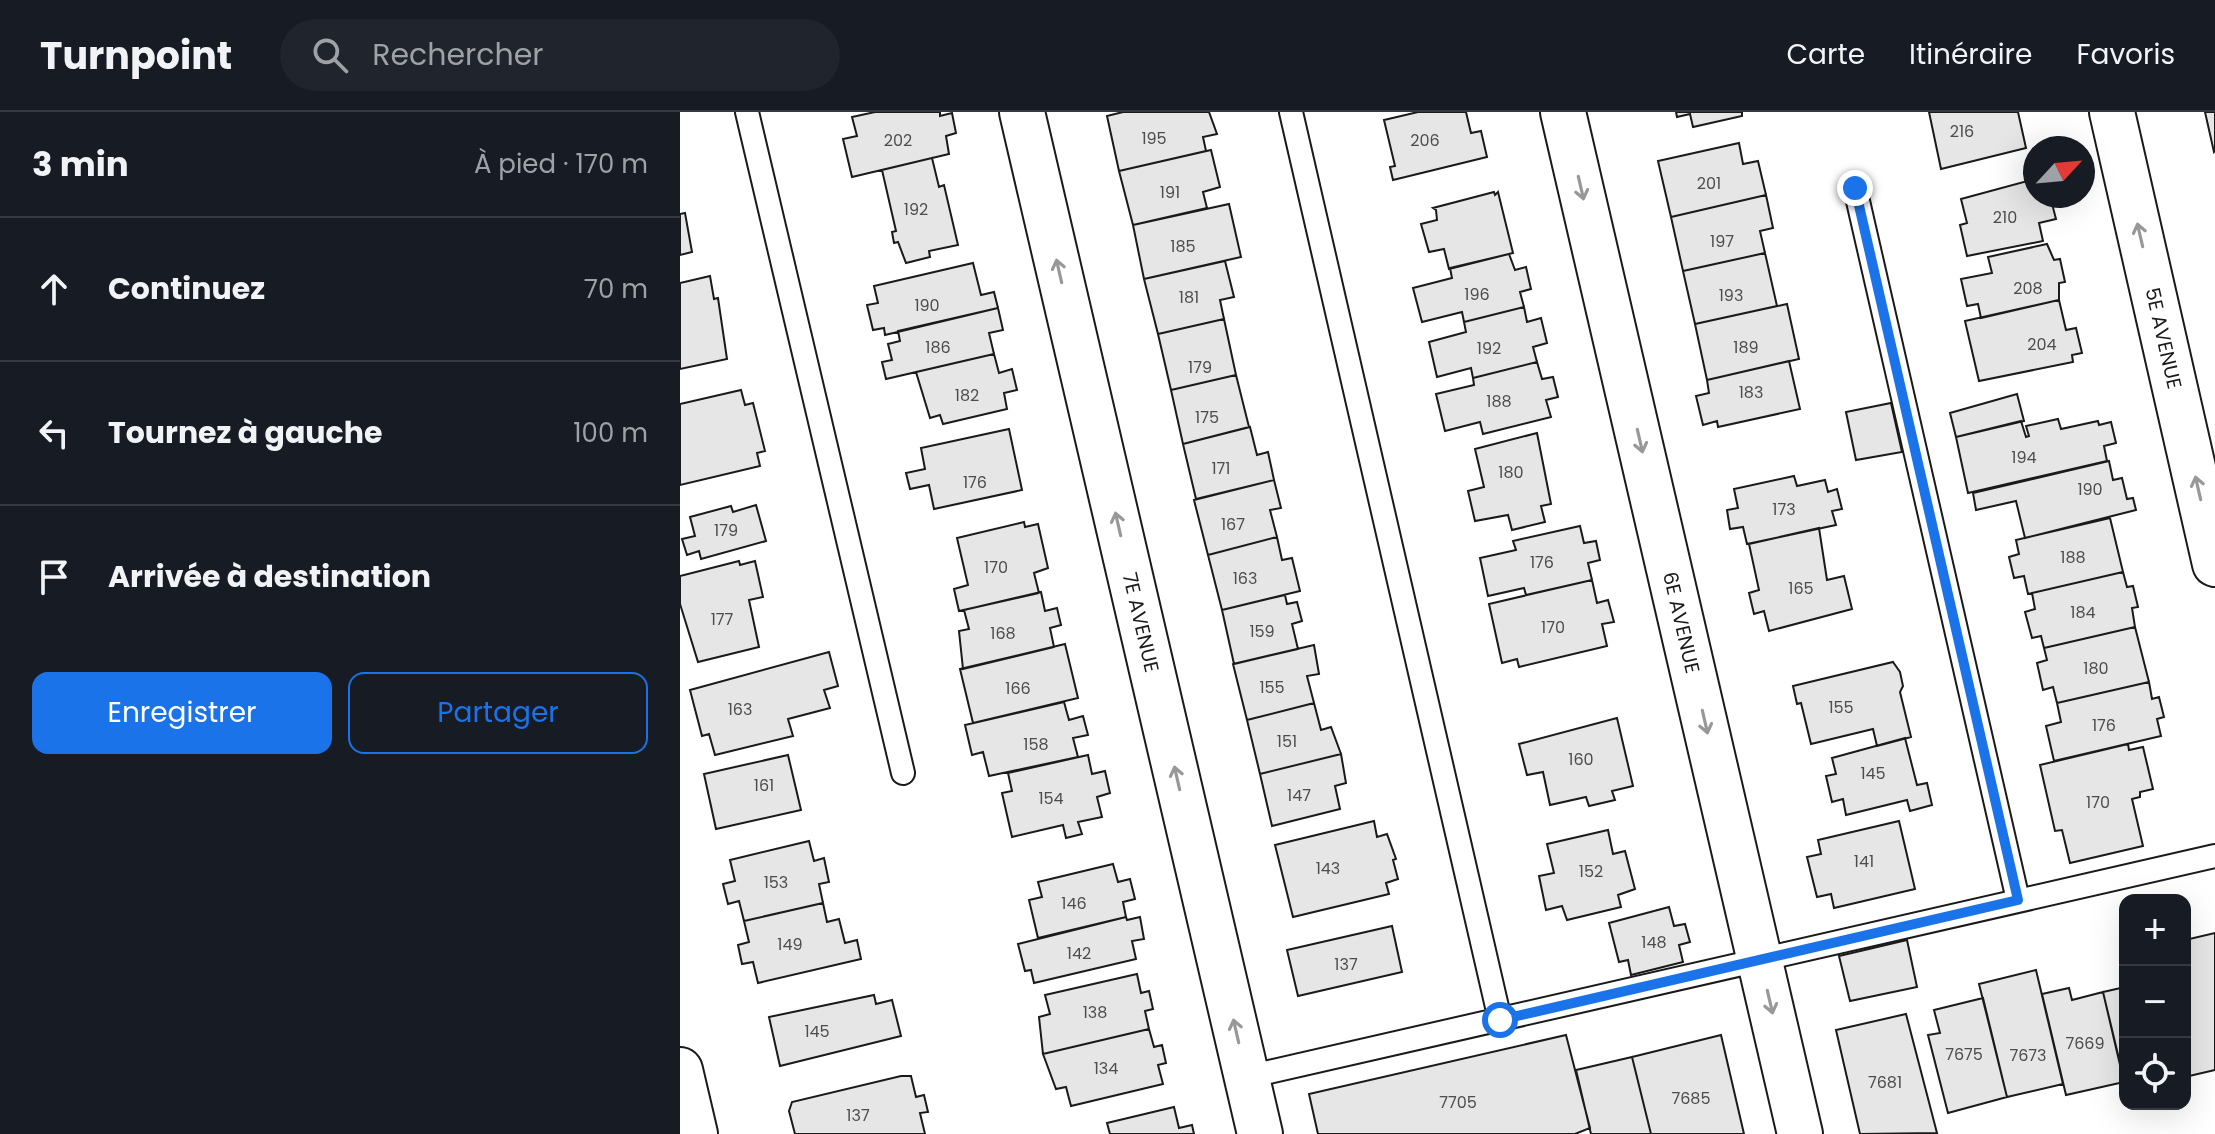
<!DOCTYPE html>
<html lang="fr">
<head>
<meta charset="utf-8">
<style>
	body { margin:0; font-family:Poppins,sans-serif; background:#20242c; color:#f1f3f6 }
	.controls { position:absolute; right:24px; bottom:24px; display:grid; overflow:hidden; border-radius:16px; box-shadow:0 8px 32px #0002 }
	.controls button { width:72px; height:72px; display:grid; place-items:center; padding:0; border:0; border-bottom:2px solid #363941; background:#171b24; color:#f1f3f6; font:40px sans-serif }
	.compass { position:absolute; left:1343px; top:24px; width:72px; height:72px; border-radius:50%; background:#171b24; box-shadow:0 8px 32px #0002; rotate:64deg }
	.stop { position:absolute; width:24px; height:24px; margin:-18px; border:6px solid #1a73e8; border-radius:50%; background:#fff }
	.stop.end { background:#1a73e8; border-color:#fff; box-shadow:0 2px 8px #0008 }
	.list { margin:0; padding:0; list-style:none }
	h2 { display:flex; justify-content:space-between; align-items:center; height:104px; margin:0; padding:0 32px; font-size:34px }
	h2 small { font-size:26px; font-weight:400; color:#9ea1a6 }
	.list li { display:grid; grid-template-columns:52px 1fr auto; gap:24px; align-items:center; box-sizing:border-box; height:144px; padding:0 32px; border-top:2px solid #363941 }
	.list b { display:block; font-size:30px; white-space:nowrap }
	.list em { font-size:26px; font-style:normal; color:#9ea1a6 }
	.actions { display:flex; gap:16px; padding:24px 32px }
	.actions a { flex:1; padding:18px 0; border:2px solid #1a73e8; border-radius:16px; text-align:center; font-size:28px; color:#1a73e8 }
	.actions .main { background:#1a73e8; color:#fff }
	.icon { flex:none; width:44px; height:44px; fill:none; stroke:currentColor; stroke-width:2; stroke-linecap:round; stroke-linejoin:round }
	.map { position:relative; flex:none; width:1535px; height:1022px; overflow:hidden }
	header { display:flex; align-items:center; gap:48px; box-sizing:border-box; height:112px; padding:0 40px; background:#171b24; border-bottom:2px solid #363941 }
	header strong { font-size:38px }
	nav { display:flex; gap:44px; margin-inline-start:auto; font-size:28px }
	.search { width:560px; height:72px; background:#20242c; display:flex; align-items:center; gap:20px; box-sizing:border-box; padding:0 28px; border-radius:44px; color:#9ea1a6; font-size:30px }
	main { display:flex }
	aside { flex:1; background:#171b24 }
	.map>svg:first-child { display:block }
	.building { fill:#e6e6e6; stroke:#1a1a1a; stroke-width:2 }
	.lines { fill:none; stroke-linecap:round; stroke-linejoin:round }
	.lane-casing { stroke:#1a1a1a; stroke-width:26 }
	.street-casing { stroke:#1a1a1a; stroke-width:48 }
	.lane { stroke:#fff; stroke-width:22 }
	.street { stroke:#fff; stroke-width:44 }
	.oneway { stroke:#989898 }
	.route { stroke:#1a73e8; stroke-width:10 }
	.labels { text-anchor:middle; dominant-baseline:central; stroke-width:6; stroke-linejoin:round; paint-order:stroke }
	.number-label { font-size:16px; fill:#4d4d4d }
	.street-label { font-size:20px; fill:#1a1a1a; stroke:#fff }
</style>
</head>
<body>
<header>
<strong>Turnpoint</strong>
<div class="search"><svg class="icon" aria-label="search" viewBox="0 0 24 24"><circle cx="10" cy="10" r="6"/><path d="M15 15l6 6"/></svg>Rechercher</div>
<nav><a>Carte</a><a>Itinéraire</a><a>Favoris</a></nav>
</header>
<main>
<aside>
<h2>3 min<small>À pied · 170 m</small></h2>
<ul class="list">
<li><svg class="icon" aria-label="ahead" viewBox="0 0 24 24"><path d="M12 20V5M6 11l6-6 6 6"/></svg><div><b>Continuez</b></div><em>70 m</em></li>
<li><svg class="icon" aria-label="left" viewBox="0 0 24 24"><path d="M17 20v-9H6M10 6l-5 5 5 5"/></svg><div><b>Tournez à gauche</b></div><em>100 m</em></li>
<li><svg class="icon" aria-label="arrive" viewBox="0 0 24 24"><path d="M6 21V4h12l-3 4 3 4H6"/></svg><div><b>Arrivée à destination</b></div></li>
</ul>
<div class="actions"><a class="main">Enregistrer</a><a>Partager</a></div>
</aside>
<div class="map">
<svg width="1535" height="1022" viewBox="0 0 1535 1022">
	<rect width="100%" height="100%" fill="#fff"/>
	<path class="building" d="M 260,0 L 260,4 L 272,1 L 276,21 L 266,24 L 269,42 L 172,65 L 163,27 L 177,24 L 172,5 L 195,0 Z
		M 443,0 L 529,0 L 537,22 L 523,25 L 526,39 L 439,59 L 427,4 Z
		M 738,0 L 786,0 L 791,21 L 801,19 L 807,45 L 713,68 L 710,55 L 715,54 L 704,8 Z
		M 996,0 L 1062,0 L 1062,4 L 1013,15 L 1010,2 L 997,5 Z
		M 1249,0 L 1338,0 L 1346,36 L 1261,57 Z
		M 1525,0 L 1535,0 L 1535,39 L 1534,40 Z
		M 1059,31 L 1063,52 L 1078,49 L 1086,83 L 991,105 L 978,49 Z
		M 531,38 L 540,75 L 523,80 L 527,96 L 453,113 L 439,59 Z
		M 252,46 L 259,75 L 264,73 L 278,133 L 249,139 L 250,145 L 226,151 L 218,130 L 214,131 L 212,120 L 216,119 L 202,58 Z
		M 1355,67 L 1355,84 L 1370,84 L 1376,107 L 1359,111 L 1363,129 L 1287,144 L 1280,113 L 1287,111 L 1281,87 Z
		M 814,80 L 815,83 L 818,80 L 833,141 L 769,157 L 764,137 L 749,140 L 741,112 L 757,108 L 756,98 L 753,96 Z
		M 1086,83 L 1093,116 L 1080,119 L 1085,141 L 1003,159 L 991,105 Z
		M 549,92 L 561,145 L 464,167 L 453,113 Z
		M 5,101 L 12,140 L 0,143 L 0,102 Z
		M 1367,132 L 1374,148 L 1380,147 L 1385,170 L 1379,171 L 1379,188 L 1301,206 L 1298,192 L 1287,194 L 1281,167 L 1312,161 L 1308,145 Z
		M 1085,141 L 1097,194 L 1015,212 L 1003,159 Z
		M 829,142 L 835,158 L 846,155 L 851,177 L 840,180 L 844,195 L 784,210 L 782,200 L 742,210 L 733,176 L 772,166 L 770,156 Z
		M 545,149 L 554,185 L 540,188 L 544,207 L 478,222 L 464,167 Z
		M 293,151 L 301,183 L 314,180 L 318,196 L 205,223 L 204,216 L 193,218 L 187,193 L 198,191 L 194,174 Z
		M 30,164 L 34,187 L 38,186 L 47,247 L 0,257 L 0,171 Z
		M 1379,188 L 1386,218 L 1396,216 L 1402,241 L 1392,243 L 1393,250 L 1299,269 L 1285,209 Z
		M 1107,192 L 1119,247 L 1027,268 L 1015,212 Z
		M 844,195 L 847,210 L 861,206 L 867,231 L 853,235 L 857,250 L 793,266 L 791,256 L 757,265 L 749,230 L 786,220 L 784,210 Z
		M 318,196 L 323,218 L 309,221 L 314,242 L 206,267 L 202,250 L 212,248 L 208,232 L 220,229 L 218,219 Z
		M 544,207 L 556,263 L 491,278 L 478,222 Z
		M 314,242 L 319,261 L 332,257 L 337,278 L 324,281 L 327,297 L 263,312 L 260,303 L 250,306 L 236,260 Z
		M 1109,249 L 1120,297 L 1038,315 L 1037,309 L 1023,313 L 1016,284 L 1029,281 L 1027,268 Z
		M 857,250 L 862,267 L 873,265 L 878,285 L 866,288 L 871,305 L 803,322 L 800,310 L 765,319 L 756,282 L 794,273 L 793,266 Z
		M 556,263 L 569,315 L 503,332 L 491,278 Z
		M 61,278 L 65,293 L 73,291 L 85,339 L 77,341 L 80,354 L 0,373 L 0,292 Z
		M 1337,282 L 1344,309 L 1276,325 L 1270,301 Z
		M 1211,291 L 1222,340 L 1176,348 L 1166,300 Z
		M 1378,307 L 1381,317 L 1418,309 L 1419,313 L 1431,310 L 1436,331 L 1424,334 L 1427,349 L 1288,381 L 1276,325 L 1341,309 L 1346,325 L 1349,324 L 1346,314 Z
		M 570,315 L 577,343 L 588,340 L 594,368 L 516,387 L 503,332 Z
		M 329,317 L 342,378 L 254,397 L 249,373 L 230,377 L 226,361 L 245,357 L 241,336 Z
		M 857,321 L 871,392 L 861,394 L 865,410 L 832,418 L 828,403 L 795,409 L 788,379 L 804,375 L 795,337 Z
		M 1429,349 L 1433,368 L 1442,366 L 1447,387 L 1453,386 L 1456,398 L 1345,426 L 1336,389 L 1296,398 L 1293,381 Z
		M 1114,364 L 1117,374 L 1145,368 L 1148,380 L 1157,377 L 1162,397 L 1152,399 L 1156,413 L 1067,432 L 1063,415 L 1050,417 L 1047,398 L 1058,396 L 1054,377 Z
		M 594,368 L 601,396 L 590,398 L 597,425 L 528,443 L 514,388 Z
		M 76,393 L 86,429 L 21,447 L 19,439 L 7,443 L 2,427 L 15,424 L 10,405 L 51,394 L 53,400 Z
		M 1430,406 L 1443,460 L 1348,482 L 1344,464 L 1334,466 L 1329,445 L 1339,442 L 1336,428 Z
		M 344,410 L 345,415 L 358,412 L 368,456 L 354,461 L 359,481 L 279,499 L 274,477 L 288,473 L 277,426 Z
		M 900,414 L 904,431 L 916,429 L 920,448 L 908,451 L 912,468 L 846,483 L 844,476 L 808,484 L 800,446 L 836,438 L 833,429 Z
		M 1139,416 L 1147,468 L 1164,464 L 1172,497 L 1089,519 L 1084,499 L 1074,502 L 1069,481 L 1079,478 L 1069,432 Z
		M 597,425 L 602,448 L 612,446 L 620,479 L 542,498 L 528,443 Z
		M 59,449 L 60,453 L 75,449 L 83,485 L 69,488 L 79,535 L 18,550 L 0,492 L 0,464 Z
		M 1443,460 L 1447,475 L 1453,474 L 1458,495 L 1452,496 L 1455,515 L 1364,536 L 1361,524 L 1352,526 L 1345,500 L 1355,497 L 1352,481 Z
		M 912,468 L 917,491 L 928,488 L 934,510 L 922,512 L 927,534 L 839,555 L 837,547 L 822,551 L 809,492 Z
		M 361,480 L 365,499 L 377,496 L 381,513 L 370,516 L 374,535 L 283,557 L 279,519 L 289,517 L 284,498 Z
		M 605,483 L 607,492 L 617,490 L 622,509 L 612,512 L 618,537 L 554,552 L 542,498 Z
		M 1455,515 L 1469,570 L 1377,591 L 1373,575 L 1363,578 L 1357,551 L 1367,548 L 1364,536 Z
		M 385,532 L 398,586 L 293,611 L 280,557 Z
		M 634,533 L 639,562 L 627,564 L 634,591 L 567,608 L 553,552 Z
		M 149,540 L 158,574 L 144,578 L 150,596 L 108,607 L 113,624 L 35,643 L 29,622 L 22,624 L 10,578 Z
		M 1213,550 L 1220,560 L 1223,574 L 1220,580 L 1231,625 L 1197,634 L 1193,617 L 1131,632 L 1121,591 L 1117,592 L 1113,574 Z
		M 1469,570 L 1472,587 L 1479,585 L 1484,605 L 1477,607 L 1481,624 L 1374,649 L 1366,614 L 1381,610 L 1377,591 Z
		M 384,590 L 389,608 L 403,604 L 408,623 L 393,626 L 398,645 L 309,664 L 303,640 L 292,643 L 285,613 Z
		M 634,591 L 641,618 L 651,615 L 661,642 L 580,662 L 567,608 Z
		M 937,606 L 953,674 L 932,679 L 935,688 L 909,694 L 906,685 L 870,693 L 863,660 L 847,663 L 839,632 Z
		M 1225,626 L 1237,673 L 1247,671 L 1252,693 L 1230,699 L 1227,688 L 1166,703 L 1163,687 L 1152,690 L 1146,664 L 1156,662 L 1152,646 Z
		M 1448,632 L 1449,638 L 1463,635 L 1473,677 L 1460,680 L 1460,685 L 1452,687 L 1463,734 L 1390,751 L 1382,718 L 1375,719 L 1360,653 Z
		M 661,642 L 666,671 L 655,674 L 660,697 L 592,714 L 580,662 Z
		M 108,643 L 121,698 L 36,717 L 24,662 Z
		M 408,643 L 412,662 L 425,659 L 430,681 L 417,685 L 422,705 L 398,710 L 402,722 L 386,726 L 383,713 L 332,725 L 322,681 L 332,679 L 328,661 Z
		M 694,709 L 697,725 L 707,722 L 716,747 L 713,748 L 718,767 L 706,771 L 709,782 L 613,805 L 595,733 Z
		M 1219,709 L 1235,777 L 1154,796 L 1151,782 L 1137,785 L 1127,745 L 1141,742 L 1138,728 Z
		M 928,718 L 933,742 L 945,739 L 955,777 L 938,783 L 941,795 L 887,808 L 882,794 L 866,798 L 859,764 L 874,761 L 867,732 Z
		M 129,729 L 134,749 L 144,746 L 149,770 L 139,772 L 143,791 L 64,809 L 59,789 L 48,792 L 43,772 L 55,769 L 50,748 Z
		M 433,752 L 438,770 L 450,767 L 455,787 L 443,790 L 446,805 L 358,826 L 349,788 L 362,785 L 358,770 Z
		M 143,791 L 147,810 L 159,807 L 165,831 L 177,828 L 181,847 L 78,871 L 73,850 L 62,852 L 58,833 L 69,830 L 64,809 Z
		M 989,795 L 994,814 L 1005,812 L 1010,830 L 999,833 L 1003,850 L 951,863 L 948,848 L 939,850 L 929,811 Z
		M 446,805 L 447,808 L 460,805 L 464,827 L 452,829 L 456,847 L 354,871 L 351,858 L 345,859 L 338,832 Z
		M 712,814 L 722,860 L 618,884 L 607,838 Z
		M 1535,821 L 1535,958 L 1505,965 L 1505,828 Z
		M 1227,828 L 1237,875 L 1170,889 L 1159,844 Z
		M 1356,858 L 1383,972 L 1327,985 L 1299,872 Z
		M 457,862 L 461,881 L 469,879 L 473,897 L 465,899 L 469,917 L 363,942 L 359,905 L 370,902 L 365,883 Z
		M 1445,875 L 1445,972 L 1423,880 Z
		M 1389,876 L 1392,888 L 1423,880 L 1444,970 L 1386,983 L 1362,882 Z
		M 194,883 L 196,892 L 212,888 L 221,924 L 100,954 L 89,905 Z
		M 1303,886 L 1327,985 L 1268,1001 L 1248,923 L 1260,921 L 1254,898 Z
		M 1226,902 L 1257,1021 L 1180,1022 L 1156,918 Z
		M 469,917 L 474,935 L 482,933 L 486,951 L 478,953 L 483,972 L 391,994 L 386,975 L 376,977 L 363,942 Z
		M 886,923 L 910,1016 L 895,1022 L 638,1022 L 629,982 Z
		M 1041,923 L 1064,1022 L 971,1022 L 952,945 Z
		M 952,945 L 971,1022 L 911,1022 L 896,958 Z
		M 221,964 L 231,964 L 236,985 L 244,983 L 248,1000 L 240,1001 L 245,1022 L 115,1022 L 109,999 L 112,990 Z
		M 494,995 L 499,1016 L 512,1013 L 514,1022 L 430,1022 L 427,1011 Z"/>
	<g class="lines">
		<g class="lane-casing">
			<path id="lane" d="M 67,0 L 223,661
				M 611,0 L 820,908
				M 1175,76 L 1338,788
				M 567,965 L 1535,744"/>
		</g>
		<g class="street-casing">
			<g id="street">
				<path id="s1" d="M 342,0 L 580,1022"/>
				<path id="s2" d="M 883,0 L 1120,1022"/>
				<path id="s3" d="M 1432,0 L 1535,452"/>
				<path d="M 0,958 L 15,1022"/>
			</g>
		</g>
		<use href="#lane" class="lane"/>
		<use href="#street" class="street"/>
	</g>
	<defs><path id="oneway-shaft" d="M-6 0H5M1.5-3L5.5 0L1.5 3" fill="none" stroke-width="1.6" stroke-linecap="round" stroke-linejoin="round" transform="scale(2)"/></defs>
	<g class="oneway">
		<use href="#oneway-shaft" transform="translate(901 76) rotate(77)"/>
		<use href="#oneway-shaft" transform="translate(1460 123) rotate(-103)"/>
		<use href="#oneway-shaft" transform="translate(379 159) rotate(-103)"/>
		<use href="#oneway-shaft" transform="translate(960 329) rotate(77)"/>
		<use href="#oneway-shaft" transform="translate(1518 376) rotate(-103)"/>
		<use href="#oneway-shaft" transform="translate(438 412) rotate(-103)"/>
		<use href="#oneway-shaft" transform="translate(1025 610) rotate(77)"/>
		<use href="#oneway-shaft" transform="translate(497 666) rotate(-103)"/>
		<use href="#oneway-shaft" transform="translate(1090 890) rotate(77)"/>
		<use href="#oneway-shaft" transform="translate(556 919) rotate(-103)"/>
	</g>
	<g class="lines">
		<path class="route" d="M 820,908 L 1338,788 L 1175,76"/>
	</g>
	<g class="labels">
		<g class="number-label">
			<text x="1282" y="19">216</text>
			<text x="474" y="26">195</text>
			<text x="218" y="28">202</text>
			<text x="745" y="28">206</text>
			<text x="1029" y="71">201</text>
			<text x="490" y="80">191</text>
			<text x="236" y="97">192</text>
			<text x="1325" y="105">210</text>
			<text x="1042" y="129">197</text>
			<text x="503" y="134">185</text>
			<text x="1348" y="176">208</text>
			<text x="797" y="182">196</text>
			<text x="1051" y="183">193</text>
			<text x="509" y="185">181</text>
			<text x="247" y="193">190</text>
			<text x="1362" y="232">204</text>
			<text x="258" y="235">186</text>
			<text x="1066" y="235">189</text>
			<text x="809" y="236">192</text>
			<text x="520" y="255">179</text>
			<text x="1071" y="280">183</text>
			<text x="287" y="283">182</text>
			<text x="819" y="289">188</text>
			<text x="527" y="305">175</text>
			<text x="1344" y="345">194</text>
			<text x="541" y="356">171</text>
			<text x="831" y="360">180</text>
			<text x="295" y="370">176</text>
			<text x="1410" y="377">190</text>
			<text x="1104" y="397">173</text>
			<text x="553" y="412">167</text>
			<text x="46" y="418">179</text>
			<text x="1393" y="445">188</text>
			<text x="862" y="450">176</text>
			<text x="316" y="455">170</text>
			<text x="565" y="466">163</text>
			<text x="1121" y="476">165</text>
			<text x="1403" y="500">184</text>
			<text x="42" y="507">177</text>
			<text x="873" y="515">170</text>
			<text x="582" y="519">159</text>
			<text x="323" y="521">168</text>
			<text x="1416" y="556">180</text>
			<text x="592" y="575">155</text>
			<text x="338" y="576">166</text>
			<text x="1161" y="595">155</text>
			<text x="60" y="597">163</text>
			<text x="1424" y="613">176</text>
			<text x="607" y="629">151</text>
			<text x="356" y="632">158</text>
			<text x="901" y="647">160</text>
			<text x="1193" y="661">145</text>
			<text x="84" y="673">161</text>
			<text x="619" y="683">147</text>
			<text x="371" y="686">154</text>
			<text x="1418" y="690">170</text>
			<text x="1184" y="749">141</text>
			<text x="648" y="756">143</text>
			<text x="911" y="759">152</text>
			<text x="96" y="770">153</text>
			<text x="394" y="791">146</text>
			<text x="974" y="830">148</text>
			<text x="110" y="832">149</text>
			<text x="399" y="841">142</text>
			<text x="666" y="852">137</text>
			<text x="415" y="900">138</text>
			<text x="137" y="919">145</text>
			<text x="1405" y="931">7669</text>
			<text x="1284" y="942">7675</text>
			<text x="1348" y="943">7673</text>
			<text x="426" y="956">134</text>
			<text x="1205" y="970">7681</text>
			<text x="1011" y="986">7685</text>
			<text x="778" y="990">7705</text>
			<text x="178" y="1003">137</text>
		</g>
		<g class="street-label">
			<text stroke="none"><textPath href="#s3" startOffset="232">5E AVENUE</textPath></text>
			<text stroke="none"><textPath href="#s1" startOffset="524">7E AVENUE</textPath></text>
			<text stroke="none"><textPath href="#s2" startOffset="524">6E AVENUE</textPath></text>
		</g>
	</g>
</svg>
<div class="controls">
<button>+</button>
<button>−</button>
<button><svg class="icon" aria-label="locate" viewBox="0 0 24 24"><circle cx="12" cy="12" r="6"/><path d="M12 2v4M12 18v4M2 12h4M18 12h4"/></svg></button>
</div>
<svg class="compass" viewBox="-18 -18 36 36"><path d="M0-13l5 13h-10z" fill="#e53935"/><path d="M0 13l5-13h-10z" fill="#9ea1a6"/></svg>
<div class="stop" style="left:820px;top:908px"></div>
<div class="stop end" style="left:1175px;top:76px"></div>
</div>
</main>
</body>
</html>
